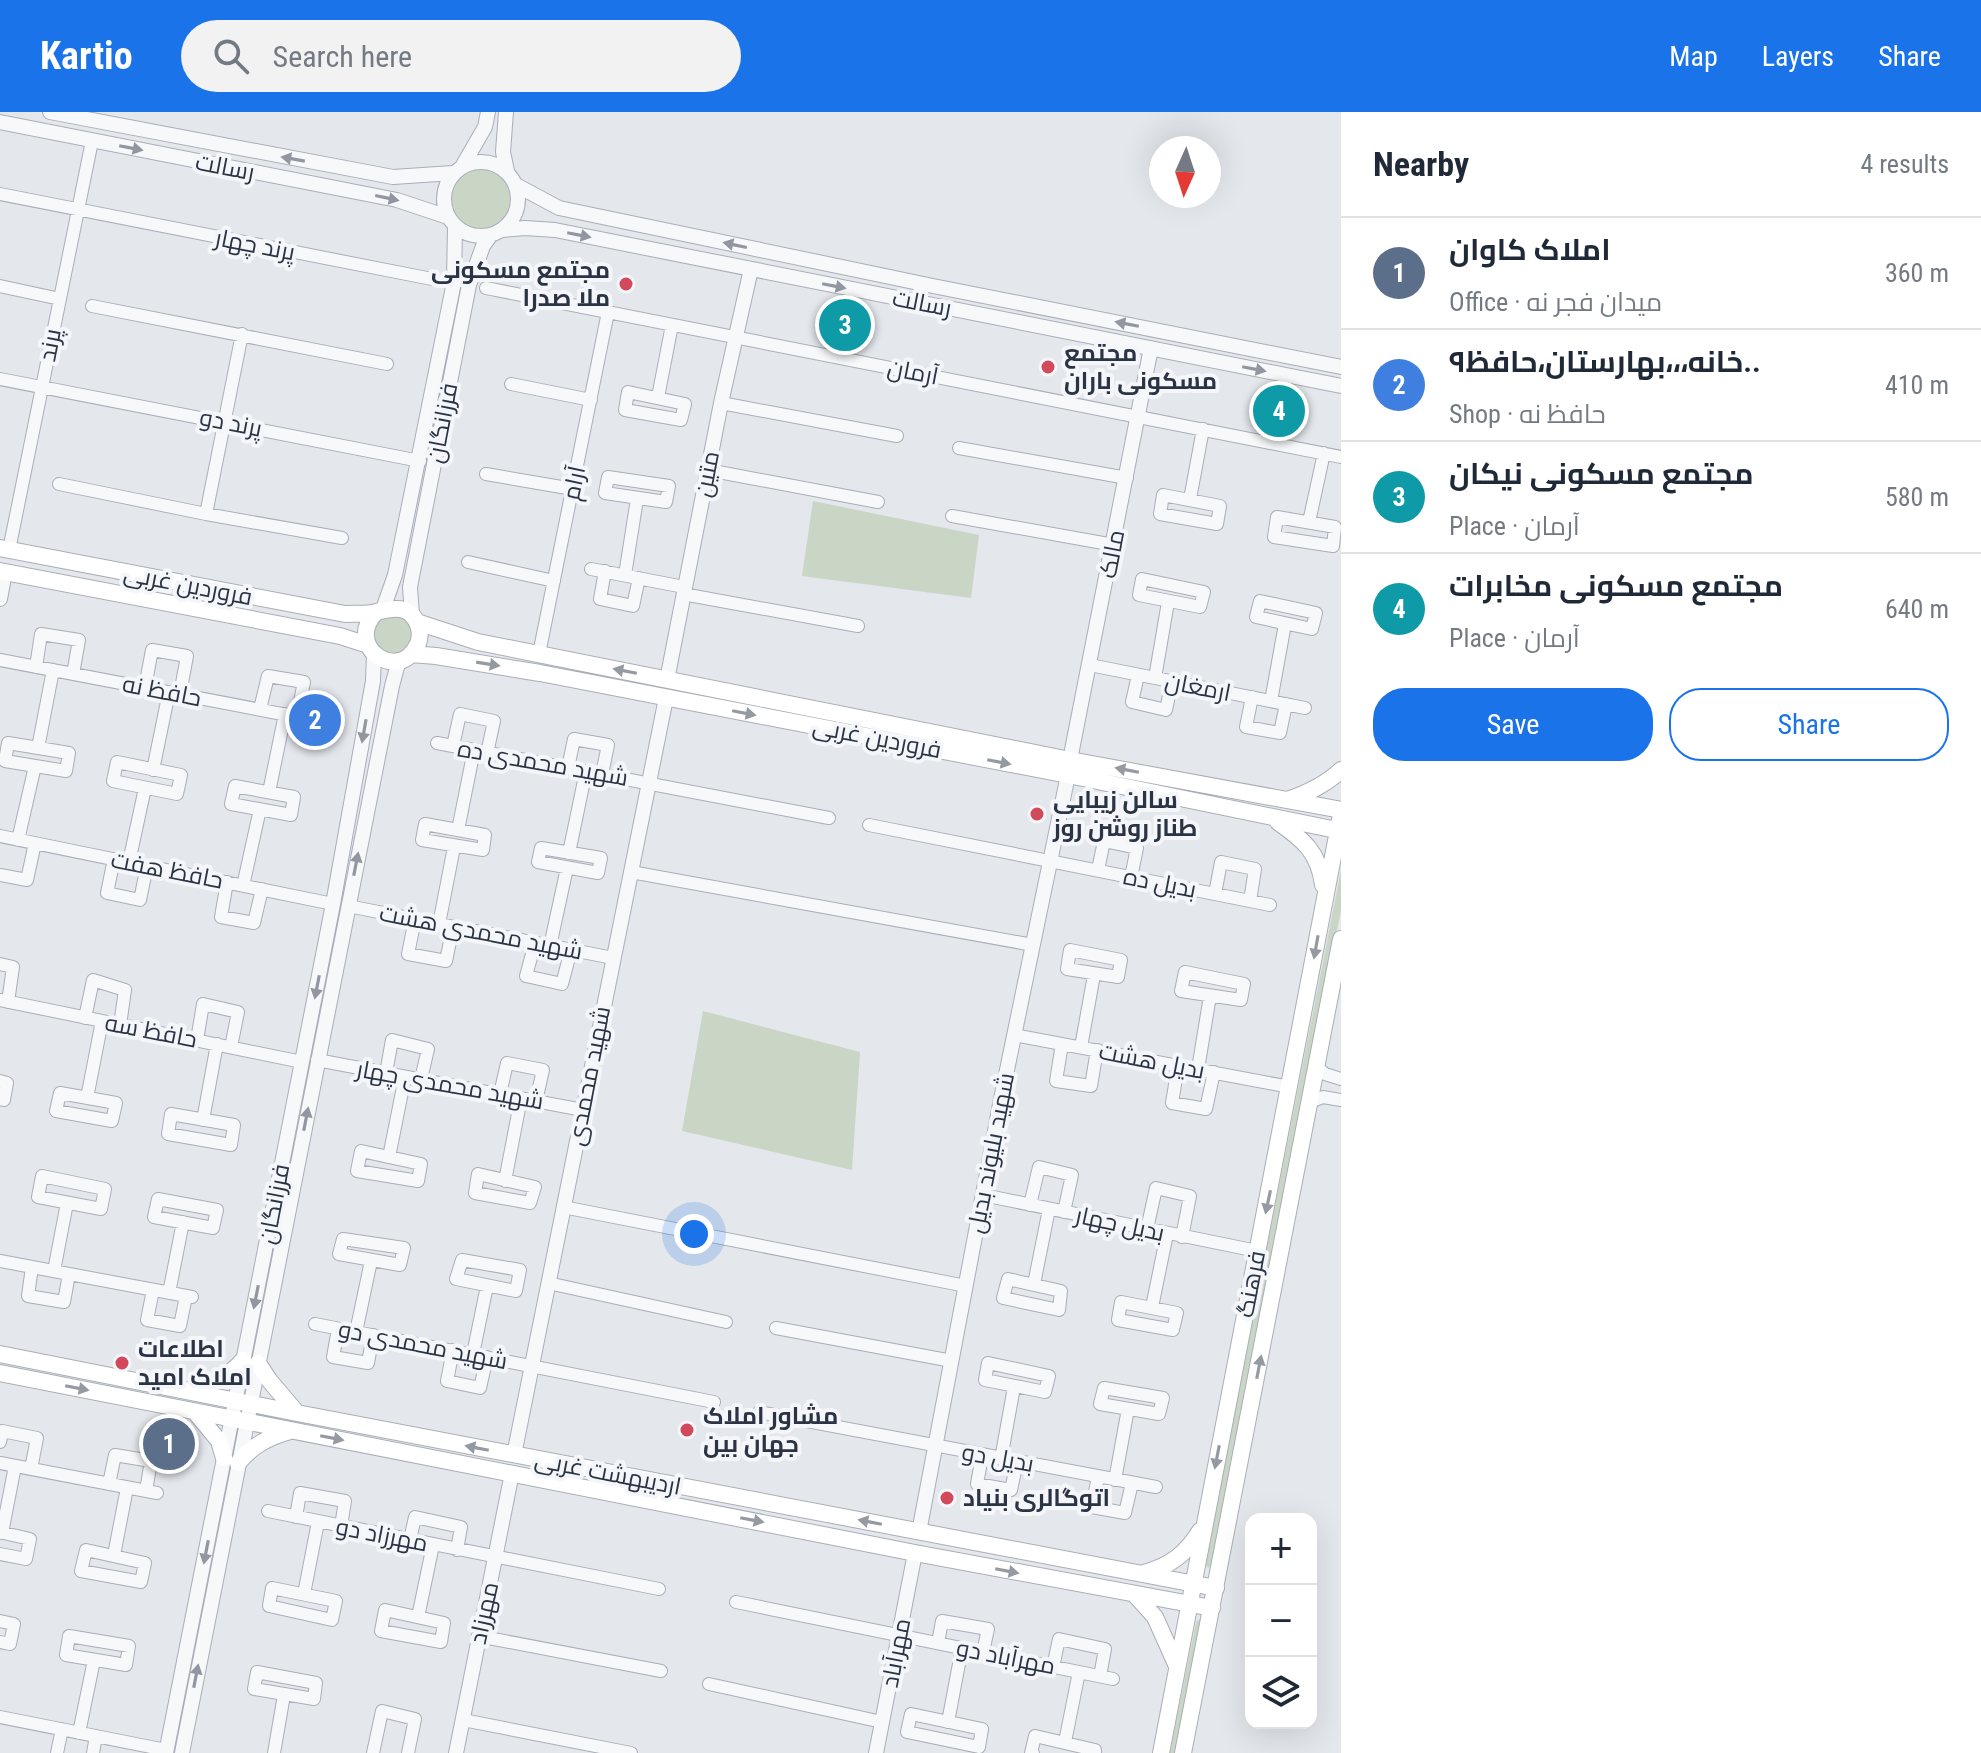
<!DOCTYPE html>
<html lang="en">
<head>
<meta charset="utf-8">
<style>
	body { margin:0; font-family:"Roboto Condensed",Cairo,sans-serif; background:#f2f2f3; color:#1f2937 }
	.controls { position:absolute; right:24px; bottom:24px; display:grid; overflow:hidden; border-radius:16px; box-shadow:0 8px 32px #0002 }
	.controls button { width:72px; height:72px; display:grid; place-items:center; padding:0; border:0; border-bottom:2px solid #e0e1e3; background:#fff; color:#1f2937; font:40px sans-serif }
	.compass { position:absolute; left:1149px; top:24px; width:72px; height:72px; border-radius:50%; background:#fff; box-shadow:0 8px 32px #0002; rotate:183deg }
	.you { position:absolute; left:694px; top:1122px; width:28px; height:28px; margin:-20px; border:6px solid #fff; border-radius:50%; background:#1a73e8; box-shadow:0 0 0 12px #1a73e833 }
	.badge { display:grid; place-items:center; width:52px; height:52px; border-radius:50%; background:#1a73e8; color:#fff; font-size:26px; font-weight:700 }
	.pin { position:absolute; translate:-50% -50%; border:4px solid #fff; box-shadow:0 2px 8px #0006 }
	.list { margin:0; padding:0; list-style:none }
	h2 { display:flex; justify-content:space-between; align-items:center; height:104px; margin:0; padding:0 32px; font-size:34px }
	h2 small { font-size:26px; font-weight:400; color:#747a83 }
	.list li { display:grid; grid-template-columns:52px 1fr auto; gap:24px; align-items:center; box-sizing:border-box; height:112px; padding:0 32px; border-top:2px solid #e0e1e3 }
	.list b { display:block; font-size:30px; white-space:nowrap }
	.list p { margin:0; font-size:26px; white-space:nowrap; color:#747a83 }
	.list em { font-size:26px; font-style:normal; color:#747a83 }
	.actions { display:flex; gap:16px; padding:24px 32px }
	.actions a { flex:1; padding:18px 0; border:2px solid #1a73e8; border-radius:32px; text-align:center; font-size:28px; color:#1a73e8 }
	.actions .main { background:#1a73e8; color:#fff }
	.icon { flex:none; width:44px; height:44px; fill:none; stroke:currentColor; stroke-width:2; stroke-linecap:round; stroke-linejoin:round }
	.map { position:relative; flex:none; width:1341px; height:1641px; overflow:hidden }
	header { display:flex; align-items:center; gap:48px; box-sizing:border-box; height:112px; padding:0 40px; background:#1a73e8; color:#fff }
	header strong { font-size:38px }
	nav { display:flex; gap:44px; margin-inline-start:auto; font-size:28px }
	.search { width:560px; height:72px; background:#f2f2f3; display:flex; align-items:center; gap:20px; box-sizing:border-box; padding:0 28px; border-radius:44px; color:#747a83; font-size:30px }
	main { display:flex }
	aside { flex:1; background:#fff }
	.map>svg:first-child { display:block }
	.green { fill:#c9d6c5 }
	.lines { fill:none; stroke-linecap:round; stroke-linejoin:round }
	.minor-casing { stroke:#a9aeb7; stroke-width:14 }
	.tertiary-casing { stroke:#a9aeb7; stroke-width:16 }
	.secondary-casing { stroke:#a9aeb7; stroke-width:18 }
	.minor { stroke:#f7f8fa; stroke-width:12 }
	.tertiary { stroke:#f7f8fa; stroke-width:14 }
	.secondary { stroke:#fff; stroke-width:16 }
	.oneway { fill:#9196a0 }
	.oneway2 { fill:#959aa2 }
	.poi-dot { fill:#d1495b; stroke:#f4f6f9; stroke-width:3 }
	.labels { text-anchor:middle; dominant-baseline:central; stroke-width:8; stroke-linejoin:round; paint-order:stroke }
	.street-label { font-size:24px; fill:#2b3445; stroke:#f4f6f9 }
	.poi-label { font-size:24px; font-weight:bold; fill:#2b3445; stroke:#f4f6f9; text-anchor:start }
</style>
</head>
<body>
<header>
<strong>Kartio</strong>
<div class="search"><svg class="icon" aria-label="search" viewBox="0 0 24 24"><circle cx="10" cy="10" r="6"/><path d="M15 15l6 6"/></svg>Search here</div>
<nav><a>Map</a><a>Layers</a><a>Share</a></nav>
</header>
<main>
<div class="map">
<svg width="1341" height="1641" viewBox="0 0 1341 1641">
	<rect width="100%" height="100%" fill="#e4e7ec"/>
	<path class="green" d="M449 86a32 32 0 1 1 64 0a32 32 0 1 1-64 0Z
		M 813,389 L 979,423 L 971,486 L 802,464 Z
		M374 522a19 19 0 1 1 38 0a19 19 0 1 1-38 0Z
		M 1341,758 L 1341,798 L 1212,1453 L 1208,1456 L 1205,1451 Z
		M 703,899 L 860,940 L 852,1058 L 682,1019 Z
		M 1200,1507 L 1178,1641 L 1170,1641 L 1196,1510 Z"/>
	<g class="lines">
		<g class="minor-casing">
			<path id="minor" d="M 0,82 L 432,167
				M 0,174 L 60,187
				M 486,176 L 1341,345
				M 92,194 L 387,252
				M 0,267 L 420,349
				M 511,272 L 591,288
				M 628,280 L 685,292 L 681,308 L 625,298 Z
				M 658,285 L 672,213
				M 721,291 L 897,324
				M 959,336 L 1127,366
				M 708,358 L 878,390
				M 486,362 L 573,377
				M 608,365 L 669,374 L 666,390 L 605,381 Z
				M 59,372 L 206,402 L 342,426
				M 1163,383 L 1220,394 L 1217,412 L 1160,402 Z
				M 1190,387 L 1203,317
				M 206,402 L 242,222
				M 952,404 L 1114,433
				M 1277,405 L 1335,415 L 1333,434 L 1274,425 Z
				M 1309,410 L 1324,341
				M 9,438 L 92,29
				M 468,450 L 554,469
				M 591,457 L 684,475
				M 605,459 L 600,487 L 633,494 L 639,466
				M 625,463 L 637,387
				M 1142,467 L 1204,480 L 1200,495 L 1139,483 Z
				M 683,482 L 858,514
				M 1260,489 L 1316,501 L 1312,517 L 1256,505 Z
				M 539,542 L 608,200
				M 0,548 L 324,610
				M 1090,553 L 1305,596
				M 36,555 L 41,522 L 79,528 L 73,562
				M 1138,563 L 1132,590 L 1166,598 L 1172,569
				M 1155,566 L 1168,490
				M 145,575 L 152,538 L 187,544 L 180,582
				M 1252,585 L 1246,615 L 1280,621 L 1286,592
				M 1271,589 L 1285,512
				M 260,597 L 268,564 L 304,570 L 297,604
				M 8,631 L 69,641 L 66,659 L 5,649 Z
				M 437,631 L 829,706
				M 453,634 L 460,602 L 494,609 L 487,641
				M 38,636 L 53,558
				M 117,650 L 181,663 L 177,682 L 113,669 Z
				M 568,656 L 574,627 L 608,633 L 602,662
				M 153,658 L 169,580
				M 235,674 L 294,685 L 291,703 L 231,692 Z
				M 269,680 L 285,602
				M 425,712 L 485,723 L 483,738 L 422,728 Z
				M 869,713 L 1270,793
				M 458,718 L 474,638
				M 0,724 L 333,792
				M 18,728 L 35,654
				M 541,736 L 601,746 L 598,761 L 538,750 Z
				M 569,741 L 586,659
				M 114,747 L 107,781 L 140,788 L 147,754
				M 129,750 L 145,676
				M 1098,758 L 1104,729 L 1137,736 L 1131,765
				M 631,760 L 1033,833
				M 0,763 L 27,768 L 35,731
				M 227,770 L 221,805 L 254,811 L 262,777
				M 243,774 L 260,697
				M 1215,782 L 1221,750 L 1255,757 L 1250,789
				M 348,794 L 613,846
				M 415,807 L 408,842 L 446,849 L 453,815
				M 439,812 L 454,735
				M 535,831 L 526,864 L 562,872 L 571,838
				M 550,834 L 567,756
				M 1070,838 L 1121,848 L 1118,865 L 1067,857 Z
				M 0,852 L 13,855 L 8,890
				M 1185,860 L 1244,872 L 1241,888 L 1181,879 Z
				M 0,888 L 302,950
				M 85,906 L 93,868 L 125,878 L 120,913
				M 1014,923 L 1290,975
				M 197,928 L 203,892 L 238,900 L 231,935
				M 1062,932 L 1056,969 L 1091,974 L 1097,938
				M 1081,935 L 1094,863
				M 317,948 L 583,998
				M 1178,954 L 1172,991 L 1206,997 L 1214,960
				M 1317,955 L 1325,962 L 1341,967
				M 1198,957 L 1210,884
				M 386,961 L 392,928 L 428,937 L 421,967
				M 0,969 L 7,971 L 4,988 L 0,987
				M 60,981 L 116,991 L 112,1009 L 56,999 Z
				M 500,982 L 507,951 L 543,958 L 536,989
				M 87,986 L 102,909
				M 1310,990 L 1323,985 L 1341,988
				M 171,1002 L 234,1013 L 231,1033 L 168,1022 Z
				M 203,1008 L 217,932
				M 361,1039 L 421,1052 L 418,1069 L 357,1059 Z
				M 389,1045 L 405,965
				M 478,1062 L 535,1075 L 530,1091 L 475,1081 Z
				M 42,1064 L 105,1077 L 101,1097 L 38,1085 Z
				M 505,1069 L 521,986
				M 983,1083 L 1257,1139
				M 158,1087 L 217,1098 L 213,1116 L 154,1105 Z
				M 1030,1093 L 1039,1055 L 1072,1063 L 1064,1100
				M 563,1095 L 966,1174
				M 1147,1117 L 1156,1076 L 1190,1084 L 1182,1125
				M 343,1127 L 404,1136 L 400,1153 L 339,1142 Z
				M 462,1148 L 520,1158 L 516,1179 L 456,1167 Z
				M 0,1149 L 192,1185
				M 32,1155 L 28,1184 L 64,1190 L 69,1162
				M 54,1159 L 67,1091
				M 1008,1167 L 1061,1179 L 1059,1198 L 1003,1186 Z
				M 548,1171 L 726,1210
				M 1034,1172 L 1049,1097
				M 153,1178 L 147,1208 L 180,1214 L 186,1184
				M 169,1181 L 183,1110
				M 1121,1190 L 1177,1201 L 1173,1218 L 1118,1208 Z
				M 1152,1195 L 1167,1122
				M 315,1212 L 714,1290
				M 776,1216 L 952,1249
				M 338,1217 L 333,1245 L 368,1251 L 373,1223
				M 356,1220 L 371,1149
				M 453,1238 L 447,1269 L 480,1276 L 487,1245
				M 473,1242 L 487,1174
				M 988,1251 L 1049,1264 L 1045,1280 L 985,1268 Z
				M 1104,1276 L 1163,1286 L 1159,1302 L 1100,1292 Z
				M 759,1300 L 1156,1375
				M 0,1330 L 2,1319 L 37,1326 L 31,1357
				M 982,1344 L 977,1372 L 1011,1378 L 1017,1350
				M 1001,1347 L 1014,1275
				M 0,1351 L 157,1381
				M 1098,1365 L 1092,1395 L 1125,1401 L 1132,1371
				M 1115,1368 L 1128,1297
				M 109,1372 L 115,1343 L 151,1349 L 146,1379
				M 268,1399 L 659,1477
				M 296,1405 L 300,1381 L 345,1389 L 341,1414
				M 0,1420 L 30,1427 L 26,1447 L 0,1442
				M 2,1421 L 15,1354
				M 410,1428 L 415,1405 L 461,1415 L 457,1438
				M 86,1438 L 145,1451 L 141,1470 L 81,1459 Z
				M 114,1443 L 127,1376
				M 272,1476 L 336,1489 L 332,1508 L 269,1494 Z
				M 304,1482 L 318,1410
				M 736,1490 L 1113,1567
				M 385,1498 L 444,1511 L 441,1530 L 381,1519 Z
				M 418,1505 L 433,1433
				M 0,1509 L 14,1512 L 10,1532 L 0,1530
				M 69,1524 L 129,1534 L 126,1553 L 66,1543 Z
				M 478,1524 L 661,1559
				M 938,1531 L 942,1509 L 988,1517 L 983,1540
				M 1053,1555 L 1059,1527 L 1105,1537 L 1100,1564
				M 257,1560 L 316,1571 L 314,1587 L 254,1577 Z
				M 709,1572 L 882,1610
				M 911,1602 L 982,1617 L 979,1635 L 907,1620 Z
				M 0,1605 L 166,1638
				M 463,1608 L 631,1641
				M 948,1610 L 962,1536
				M 79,1621 L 94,1548
				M 1065,1630 L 1079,1560
				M 57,1641 L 62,1617
				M 93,1641 L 96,1624
				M 274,1641 L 284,1583
				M 373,1641 L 382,1599 L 415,1607 L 408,1641
				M 1033,1641 L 1031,1641 L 1035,1624 L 1095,1638 L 1095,1641"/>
		</g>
		<g class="tertiary-casing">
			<path id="tertiary" d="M 50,0 L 393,65 L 453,61
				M 506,0 L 503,40 L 507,59
				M 0,10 L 397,88 L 448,105
				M444 87a37 37 0 1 1 74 0a37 37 0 1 1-74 0Z
				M 463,53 L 485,15 L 488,0
				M 516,73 L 559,96 L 933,174 L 1341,255
				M 502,118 L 525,116 L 555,118 L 1341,274
				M 0,487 L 5,460
				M 383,497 L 395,463 L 454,170 L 455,114
				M 412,503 L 410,475 L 469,173 L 483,134 L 491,123
				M 667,568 L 721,291 L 751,157
				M 1070,648 L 1151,236
				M 514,1343 L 666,586
				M 919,1420 L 1002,982 L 1068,663
				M 166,1641 L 333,792 L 373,569 L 374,542
				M 182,1641 L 392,574 L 399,548
				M 456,1641 L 512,1361
				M 876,1641 L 915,1441"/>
		</g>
		<g class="secondary-casing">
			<path id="secondary" d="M 0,436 L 345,502 C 355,501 367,503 376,500 C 393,496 410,492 418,513 C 421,521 420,530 415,537 C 396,569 344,534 376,500
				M 0,459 L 340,524 L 368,533
				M 417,510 L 478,530 L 1070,648 L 1341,698
				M 411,542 L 436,544 L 540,561 L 1068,663 L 1341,719
				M 1287,688 C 1308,681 1325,673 1341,658
				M 1278,710 C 1304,728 1319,741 1323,773
				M 0,1242 L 297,1301 L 1216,1476
				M 258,1251 L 269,1268 L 297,1301
				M 0,1261 L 915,1441 L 1212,1496
				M 191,1277 C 212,1271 229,1265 243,1248
				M 195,1300 L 219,1329 L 224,1346
				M 238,1351 C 252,1334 268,1325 290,1319
				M 1144,1461 C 1170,1454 1186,1442 1200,1419
				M 1136,1484 L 1155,1505 L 1176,1552
				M 1161,1641 L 1341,703
				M 1183,1641 L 1341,827"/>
		</g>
		<use href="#minor" class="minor"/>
		<use href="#tertiary" class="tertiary"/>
		<use href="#secondary" class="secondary"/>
	</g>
	<defs><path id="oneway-solid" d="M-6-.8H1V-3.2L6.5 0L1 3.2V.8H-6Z" transform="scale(2)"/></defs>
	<g class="oneway">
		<use href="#oneway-solid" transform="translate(131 36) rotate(11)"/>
		<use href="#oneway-solid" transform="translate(293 47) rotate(-170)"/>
		<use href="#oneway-solid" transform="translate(387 86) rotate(12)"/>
		<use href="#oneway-solid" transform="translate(579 123) rotate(11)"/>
		<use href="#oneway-solid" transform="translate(735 133) rotate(-168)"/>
		<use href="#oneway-solid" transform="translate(834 174) rotate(11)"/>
		<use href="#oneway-solid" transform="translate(1127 212) rotate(-169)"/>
		<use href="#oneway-solid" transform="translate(1254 257) rotate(11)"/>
		<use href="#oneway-solid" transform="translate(364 619) rotate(100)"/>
		<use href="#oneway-solid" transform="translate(356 752) rotate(-79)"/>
		<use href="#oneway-solid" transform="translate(317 875) rotate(101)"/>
		<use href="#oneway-solid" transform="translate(306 1007) rotate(-79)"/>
		<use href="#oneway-solid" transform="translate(256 1185) rotate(101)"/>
		<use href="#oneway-solid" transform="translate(206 1440) rotate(101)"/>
		<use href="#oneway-solid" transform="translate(196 1564) rotate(-79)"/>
	</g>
	<g class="oneway2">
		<use href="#oneway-solid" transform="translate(488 552) rotate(9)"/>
		<use href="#oneway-solid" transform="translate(625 559) rotate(-169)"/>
		<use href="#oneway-solid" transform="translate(744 601) rotate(11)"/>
		<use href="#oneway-solid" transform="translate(999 650) rotate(11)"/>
		<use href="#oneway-solid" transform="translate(1127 658) rotate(-169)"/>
		<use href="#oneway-solid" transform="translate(1316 835) rotate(100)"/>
		<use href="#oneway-solid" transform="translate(1268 1090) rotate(102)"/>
		<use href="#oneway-solid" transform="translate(1259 1255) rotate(-79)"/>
		<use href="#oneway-solid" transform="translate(77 1276) rotate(11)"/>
		<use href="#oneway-solid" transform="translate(332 1326) rotate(11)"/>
		<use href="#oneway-solid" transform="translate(477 1336) rotate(-169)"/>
		<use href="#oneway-solid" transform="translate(1217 1345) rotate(101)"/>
		<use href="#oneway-solid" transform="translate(752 1408) rotate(11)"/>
		<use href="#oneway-solid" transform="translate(870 1410) rotate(-169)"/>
		<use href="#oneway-solid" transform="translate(1007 1459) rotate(11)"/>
	</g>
	<g class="poi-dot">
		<circle cx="626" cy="172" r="8"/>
		<circle cx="1048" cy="255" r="8"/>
		<circle cx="1037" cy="702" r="8"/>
		<circle cx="122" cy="1251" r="8"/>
		<circle cx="687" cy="1318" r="8"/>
		<circle cx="947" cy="1386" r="8"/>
	</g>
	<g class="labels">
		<g class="street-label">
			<text transform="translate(225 55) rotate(11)">رسالت</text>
			<text transform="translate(255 133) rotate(11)">پرند چهار</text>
			<text transform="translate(922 191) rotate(11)">رسالت</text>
			<text transform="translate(50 233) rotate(-79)">پرند</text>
			<text transform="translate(913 260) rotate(11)">آرمان</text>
			<text transform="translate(231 311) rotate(11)">پرند دو</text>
			<text transform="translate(442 311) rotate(-79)">فرزانگان</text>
			<text transform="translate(707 362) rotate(-79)">متین</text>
			<text transform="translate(574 371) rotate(-78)">آرام</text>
			<text transform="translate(1112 442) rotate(-79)">مالک</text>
			<text transform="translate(188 473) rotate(11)">فروردین غربی</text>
			<text transform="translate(1198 575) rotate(11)">ارمغان</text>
			<text transform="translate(162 579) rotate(11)">حافظ نه</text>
			<text transform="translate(877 626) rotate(11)">فروردین غربی</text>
			<text transform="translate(543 651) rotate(10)">شهید محمدی ده</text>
			<text transform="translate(167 758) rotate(11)">حافظ هفت</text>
			<text transform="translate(1160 771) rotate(11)">بدیل ده</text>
			<text transform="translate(481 820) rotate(11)">شهید محمدی هشت</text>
			<text transform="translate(151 919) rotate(11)">حافظ سه</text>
			<text transform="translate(1152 949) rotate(11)">بدیل هشت</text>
			<text transform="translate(589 964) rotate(-79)">شهید محمدی</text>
			<text transform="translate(450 973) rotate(10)">شهید محمدی چهار</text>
			<text transform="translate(991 1041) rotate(-79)">شهید بلیوند بدیل</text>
			<text transform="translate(274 1092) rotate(-79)">فرزانگان</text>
			<text transform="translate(1120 1112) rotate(12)">بدیل چهار</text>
			<text transform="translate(1251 1172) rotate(-79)">فرهنگ</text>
			<text transform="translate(423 1233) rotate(11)">شهید محمدی دو</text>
			<text transform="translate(998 1346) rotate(10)">بدیل دو</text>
			<text transform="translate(608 1361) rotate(11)">اردیبهشت غربی</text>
			<text transform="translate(382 1423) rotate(11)">مهرزاد دو</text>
			<text transform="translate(484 1501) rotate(-78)">مهرزاد</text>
			<text transform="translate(896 1541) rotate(-79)">مهرآباد</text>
			<text transform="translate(1006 1545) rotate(11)">مهرآباد دو</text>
		</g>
		<g class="poi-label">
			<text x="610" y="158" text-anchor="end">مجتمع مسکونی<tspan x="610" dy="28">ملا صدرا</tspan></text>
			<text x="1064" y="241">مجتمع<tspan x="1064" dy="28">مسکونی باران</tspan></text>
			<text x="1053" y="688">سالن زیبایی<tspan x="1053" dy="28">طناز روشن روز</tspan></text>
			<text x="138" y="1237">اطلاعات<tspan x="138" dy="28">املاک امید</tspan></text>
			<text x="703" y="1304">مشاور املاک<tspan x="703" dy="28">جهان بین</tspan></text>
			<text x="963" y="1386">اتوگالری بنیاد</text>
		</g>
	</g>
</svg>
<div class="controls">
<button>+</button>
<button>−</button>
<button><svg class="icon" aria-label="layers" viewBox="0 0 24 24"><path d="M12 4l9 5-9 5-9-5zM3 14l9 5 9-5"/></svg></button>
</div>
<svg class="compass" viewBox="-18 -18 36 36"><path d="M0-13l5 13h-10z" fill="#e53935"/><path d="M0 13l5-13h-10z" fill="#747a83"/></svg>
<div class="you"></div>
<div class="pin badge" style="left:169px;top:1332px;background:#5c6f8a">1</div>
<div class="pin badge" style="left:315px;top:608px;background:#3f7fe0">2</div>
<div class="pin badge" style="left:845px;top:213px;background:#0f9aa8">3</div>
<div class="pin badge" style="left:1279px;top:299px;background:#0f9aa8">4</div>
</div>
<aside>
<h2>Nearby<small>4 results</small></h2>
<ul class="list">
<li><span class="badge" style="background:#5c6f8a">1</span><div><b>املاک کاوان</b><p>Office · میدان فجر نه</p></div><em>360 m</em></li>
<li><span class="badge" style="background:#3f7fe0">2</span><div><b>خانه،،،بهارستان،حافظ۹..</b><p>Shop · حافظ نه</p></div><em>410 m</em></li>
<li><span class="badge" style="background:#0f9aa8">3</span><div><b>مجتمع مسکونی نیکان</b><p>Place · آرمان</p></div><em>580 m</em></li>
<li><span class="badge" style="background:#0f9aa8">4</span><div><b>مجتمع مسکونی مخابرات</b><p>Place · آرمان</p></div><em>640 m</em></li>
</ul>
<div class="actions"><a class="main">Save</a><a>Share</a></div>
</aside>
</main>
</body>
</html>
